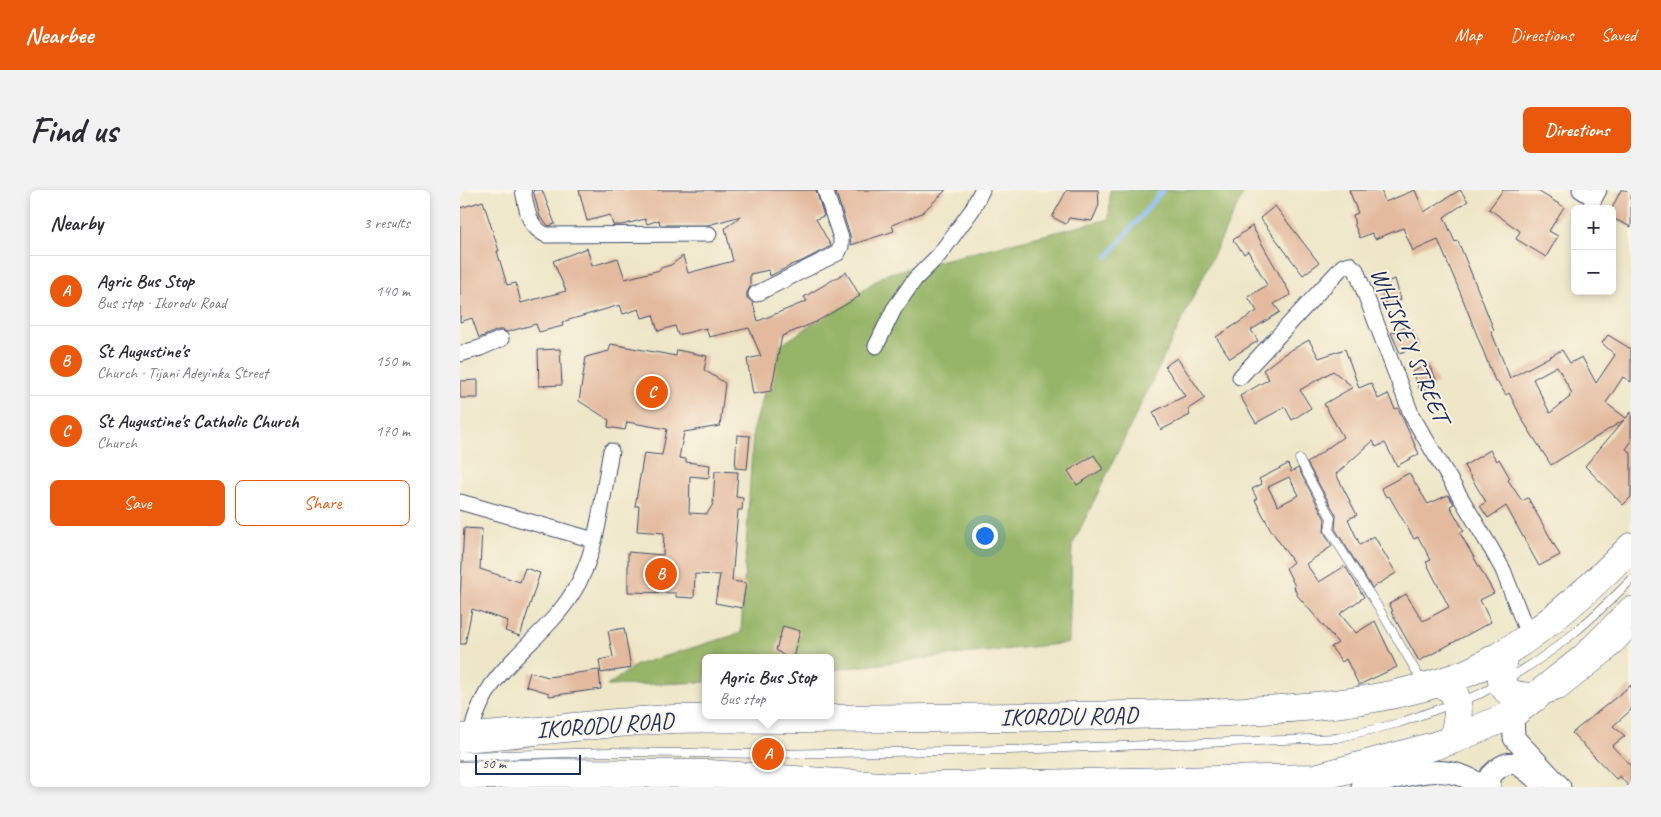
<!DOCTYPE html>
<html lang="en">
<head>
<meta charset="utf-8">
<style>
	body { margin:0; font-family:Caveat,sans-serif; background:#f2f2f3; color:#2b2b33 }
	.controls { position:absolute; right:15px; top:15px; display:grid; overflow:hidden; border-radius:8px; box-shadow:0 2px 8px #0003 }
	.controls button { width:45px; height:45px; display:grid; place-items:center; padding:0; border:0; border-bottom:1px solid #e1e1e2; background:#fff; color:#2b2b33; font:25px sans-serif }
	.scale { position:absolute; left:15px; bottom:12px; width:106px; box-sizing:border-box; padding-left:5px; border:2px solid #1b2f5e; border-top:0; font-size:14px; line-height:18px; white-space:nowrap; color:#1b2f5e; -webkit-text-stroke:4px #fcf5e5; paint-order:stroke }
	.you { position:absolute; left:524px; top:345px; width:18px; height:18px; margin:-12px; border:4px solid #fff; border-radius:50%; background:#1a73e8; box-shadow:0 0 0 8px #1a73e833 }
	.badge { display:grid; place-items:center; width:32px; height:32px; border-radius:50%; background:#ea580c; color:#fff; font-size:16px; font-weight:700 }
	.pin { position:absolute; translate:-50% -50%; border:2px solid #fff; box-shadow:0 1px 5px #0006 }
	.popup { position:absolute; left:242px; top:464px; width:132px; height:65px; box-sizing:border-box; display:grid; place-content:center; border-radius:8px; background:#fff; filter:drop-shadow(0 1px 4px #0005); font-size:16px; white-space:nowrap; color:#7c7c81 }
	.popup b { font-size:19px; color:#2b2b33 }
	.popup::after { content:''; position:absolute; left:50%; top:100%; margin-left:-10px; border:10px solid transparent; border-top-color:#fff }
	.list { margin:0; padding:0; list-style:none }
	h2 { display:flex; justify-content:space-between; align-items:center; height:65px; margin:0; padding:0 20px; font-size:21px }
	h2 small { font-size:16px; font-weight:400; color:#7c7c81 }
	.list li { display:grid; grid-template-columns:32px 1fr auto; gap:15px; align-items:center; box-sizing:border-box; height:70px; padding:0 20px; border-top:1px solid #e1e1e2 }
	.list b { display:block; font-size:19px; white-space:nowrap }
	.list p { margin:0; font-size:16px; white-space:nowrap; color:#7c7c81 }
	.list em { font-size:16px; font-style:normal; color:#7c7c81 }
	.actions { display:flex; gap:10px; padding:15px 20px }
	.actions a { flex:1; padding:11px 0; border:1px solid #ea580c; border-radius:8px; text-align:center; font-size:18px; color:#ea580c }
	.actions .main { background:#ea580c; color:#fff }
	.map { position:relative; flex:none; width:1171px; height:597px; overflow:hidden; border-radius:8px }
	header { display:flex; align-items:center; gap:30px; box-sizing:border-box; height:70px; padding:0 25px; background:#ea580c; color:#fff }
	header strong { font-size:24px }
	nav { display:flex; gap:28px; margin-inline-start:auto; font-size:18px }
	.intro { display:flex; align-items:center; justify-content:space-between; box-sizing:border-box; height:120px; padding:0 30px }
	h1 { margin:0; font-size:35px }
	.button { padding:12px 22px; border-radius:8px; background:#ea580c; color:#fff; font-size:18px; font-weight:700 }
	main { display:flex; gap:30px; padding:0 30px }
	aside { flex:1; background:#fff; border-radius:8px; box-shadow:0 2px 8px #0003 }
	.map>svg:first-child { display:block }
	.forest { fill:#97b567; stroke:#597262 }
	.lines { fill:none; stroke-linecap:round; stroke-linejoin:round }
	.stream { stroke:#89bbf6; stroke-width:4.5 }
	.building { fill:#e3ba9e; fill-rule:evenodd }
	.lane-casing { stroke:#3b4a6e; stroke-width:9 }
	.street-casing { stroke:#3b4a6e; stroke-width:17 }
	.secondary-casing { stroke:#3b4a6e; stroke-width:23 }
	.highway-casing { stroke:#3b4a6e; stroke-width:29 }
	.lane { stroke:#fff; stroke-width:8 }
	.street { stroke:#fff; stroke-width:15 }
	.secondary { stroke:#fff; stroke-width:21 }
	.highway { stroke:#fff; stroke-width:28 }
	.labels { text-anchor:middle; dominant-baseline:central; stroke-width:4; stroke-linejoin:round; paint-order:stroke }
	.street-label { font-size:24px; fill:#1b2f5e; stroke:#fcf5e5 }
</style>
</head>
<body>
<header>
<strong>Nearbee</strong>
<nav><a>Map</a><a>Directions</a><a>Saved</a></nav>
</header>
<div class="intro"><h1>Find us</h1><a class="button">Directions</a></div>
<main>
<aside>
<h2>Nearby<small>3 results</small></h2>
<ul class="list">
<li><span class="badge">A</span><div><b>Agric Bus Stop</b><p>Bus stop · Ikorodu Road</p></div><em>140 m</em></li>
<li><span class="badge">B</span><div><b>St Augustine's</b><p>Church · Tijani Adeyinka Street</p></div><em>150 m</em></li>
<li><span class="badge">C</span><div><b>St Augustine's Catholic Church</b><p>Church</p></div><em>170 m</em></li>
</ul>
<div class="actions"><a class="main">Save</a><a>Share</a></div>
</aside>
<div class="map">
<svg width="1171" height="597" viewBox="0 0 1171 597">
	<rect width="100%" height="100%" fill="#fcf5e5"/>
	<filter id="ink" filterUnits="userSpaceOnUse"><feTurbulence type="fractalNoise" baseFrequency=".02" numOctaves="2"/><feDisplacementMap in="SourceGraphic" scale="10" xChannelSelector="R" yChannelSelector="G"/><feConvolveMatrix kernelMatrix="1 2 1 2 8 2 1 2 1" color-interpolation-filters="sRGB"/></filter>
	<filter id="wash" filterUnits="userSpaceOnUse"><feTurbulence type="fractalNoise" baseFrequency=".0096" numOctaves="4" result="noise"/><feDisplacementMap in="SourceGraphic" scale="20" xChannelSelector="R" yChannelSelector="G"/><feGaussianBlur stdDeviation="1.12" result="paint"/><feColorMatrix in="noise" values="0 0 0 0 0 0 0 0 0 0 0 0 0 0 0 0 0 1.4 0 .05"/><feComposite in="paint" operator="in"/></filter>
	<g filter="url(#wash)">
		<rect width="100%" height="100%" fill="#eee6c7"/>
		<path class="forest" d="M 650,0 L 785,0 L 612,356 L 609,453 L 483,466 L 371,480 L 370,468 L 246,468 L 245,492 L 147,496 L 176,475 L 281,443 L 293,242 L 317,158 L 426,84 L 649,29 Z"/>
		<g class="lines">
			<path class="stream" d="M 647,67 L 703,0"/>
		</g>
		<g id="blocks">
			<path class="building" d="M 73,0 L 82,0 L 95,34 L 89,36 L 80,27 Z
				M 119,0 L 356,0 L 364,26 L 356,29 L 371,56 L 340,72 L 330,75 L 330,76 L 310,86 L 309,80 L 290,84 L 290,97 L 287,103 L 287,108 L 293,113 L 298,131 L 347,111 L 344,107 L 386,82 L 400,106 L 356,132 L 322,146 L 311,201 L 293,204 L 287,169 L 301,166 L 289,138 L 249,147 L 246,138 L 218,145 L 215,136 L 198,141 L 193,125 L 182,128 L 179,119 L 163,124 L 160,115 L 102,132 L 103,136 L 79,142 L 76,134 L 47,142 L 43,140 L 38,140 L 19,148 L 12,128 L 0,132 L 0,18 L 23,11 L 39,61 L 37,61 L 47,95 L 56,93 L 61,113 L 106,101 L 93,71 L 127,58 L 132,76 L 158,68 L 165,89 L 200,80 L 200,78 L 211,75 L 223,66 L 228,83 L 273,71 L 265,38 L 281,26 L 248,35 L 200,35 L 199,30 L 187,34 L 185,29 L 162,35 L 153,35 L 150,25 L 127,31 Z
				M 375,0 L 486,0 L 462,23 L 432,35 L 434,41 L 391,55 L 390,45 Z
				M 607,0 L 638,0 L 639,15 L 632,31 L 609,28 L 606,34 L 592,27 Z
				M 889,0 L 921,0 L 925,12 L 955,0 L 964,22 L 1000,0 L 1008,11 L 984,27 L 995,52 L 998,51 L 1014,90 L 1034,140 L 1031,141 L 1050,188 L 1102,160 L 1110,173 L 1122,167 L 1136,193 L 1155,165 L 1142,153 L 1148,145 L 1171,159 L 1171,192 L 1163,187 L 1146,213 L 1166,228 L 1171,222 L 1171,252 L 1166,259 L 1171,263 L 1171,307 L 1163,315 L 1125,276 L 1164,230 L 1091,275 L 1063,231 L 1049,203 L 1046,205 L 1037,191 L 1035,191 L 1000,102 L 978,50 L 953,61 L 943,38 L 915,49 L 912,43 L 900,48 L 895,36 L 893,25 L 898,23 ZM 1097,176 L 1112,203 L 1109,205 L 1110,207 L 1090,223 L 1073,189 Z
				M 1043,0 L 1076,0 L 1104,17 L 1089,41 L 1098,46 L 1086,67 L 1056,49 L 1060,41 L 1029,19 Z
				M 1161,0 L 1171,0 L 1171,37 L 1152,28 L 1152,18 Z
				M 815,16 L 859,73 L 843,85 L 800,28 Z
				M 792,36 L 831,105 L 814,114 L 820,122 L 791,140 L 798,151 L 770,168 L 756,147 L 797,121 L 788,107 L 807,95 L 788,61 L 784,64 L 773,50 Z
				M 935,89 L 941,110 L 926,115 L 919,94 Z
				M 950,135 L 959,155 L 940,163 L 931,143 Z
				M 849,150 L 859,168 L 885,159 L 899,198 L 911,193 L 918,209 L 928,204 L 935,219 L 938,218 L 959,264 L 937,276 L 925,253 L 916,257 L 913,251 L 876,284 L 897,325 L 888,329 L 900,355 L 914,346 L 936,383 L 912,398 L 875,339 L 876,325 L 847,273 L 883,247 L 864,214 L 893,197 L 873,181 L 840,200 L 851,218 L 832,230 L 825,217 L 796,233 L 780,206 L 809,189 L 803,180 L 824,164 Z
				M 151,154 L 216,166 L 217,160 L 247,166 L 244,180 L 265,193 L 260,236 L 224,242 L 219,268 L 226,269 L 226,272 L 250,275 L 249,288 L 230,286 L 229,323 L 247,324 L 253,314 L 255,281 L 278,282 L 276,307 L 283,308 L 282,320 L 278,320 L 272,391 L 286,393 L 282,418 L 255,413 L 260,385 L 235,384 L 234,408 L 216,407 L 216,403 L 168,402 L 168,362 L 203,365 L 204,343 L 177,341 L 179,316 L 175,316 L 184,263 L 202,265 L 207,239 L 167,232 L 165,240 L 148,237 L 149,230 L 119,211 L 126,167 L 149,161 Z
				M 100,159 L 102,195 L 79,196 L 78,160 Z
				M 717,168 L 745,208 L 728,219 L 730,225 L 701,240 L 693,222 L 725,206 L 705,176 Z
				M 969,174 L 978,193 L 960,201 L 952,182 Z
				M 18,190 L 18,208 L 0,208 L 0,191 Z
				M 277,245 L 290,246 L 287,279 L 275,278 Z
				M 1030,260 L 1037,271 L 1039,269 L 1050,288 L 1048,290 L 1062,311 L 1068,308 L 1100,365 L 1079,376 L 1046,316 L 1028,328 L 1020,316 L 1026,312 L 1004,276 Z
				M 634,265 L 643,279 L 617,295 L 608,281 Z
				M 828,274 L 831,282 L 838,278 L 865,329 L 864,342 L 872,356 L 846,374 L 859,392 L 885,376 L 904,407 L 880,424 L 896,443 L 915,431 L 937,477 L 901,494 L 899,495 L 886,469 L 882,472 L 871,457 L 878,453 L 837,405 L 834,397 L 835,396 L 826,378 L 833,372 L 811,340 L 795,310 L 797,309 L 792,299 L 802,294 L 799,289 ZM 829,287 L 839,305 L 818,316 L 808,297 Z
				M 949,283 L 968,314 L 988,305 L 994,314 L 990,316 L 1004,341 L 1000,343 L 1034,403 L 1020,410 L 1031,432 L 959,471 L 931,422 L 933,421 L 929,414 L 946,404 L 963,431 L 989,417 L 966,372 L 971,370 L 958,347 L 954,349 L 929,306 L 926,307 L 921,298 Z
				M 4,338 L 22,339 L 20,379 L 60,392 L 65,378 L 80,383 L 60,446 L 45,441 L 48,431 L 12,419 L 5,454 L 0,454 L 0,408 Z
				M 323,436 L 340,441 L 333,468 L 327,468 L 316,460 Z
				M 164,438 L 171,478 L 141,483 L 139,470 L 153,467 L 148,441 Z
				M 139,480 L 141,499 L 89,506 L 89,503 L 66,496 L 70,482 L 88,487 Z
				M 1171,495 L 1171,520 L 1153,536 L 1165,546 L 1152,556 L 1171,576 L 1171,597 L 1169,597 L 1160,586 L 1156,589 L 1112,543 Z"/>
		</g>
	</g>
	<g filter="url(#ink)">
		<use href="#blocks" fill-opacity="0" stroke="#3b4a6e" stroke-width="1"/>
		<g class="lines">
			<g class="lane-casing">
				<path id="lane" d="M 839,269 L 871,328 L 869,340 L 917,415 L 963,493
					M 1048,488 C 1095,463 1133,428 1171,390
					M 1089,509 L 1102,505 L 1151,466 L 1171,445
					M 0,566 L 150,562 L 308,564 L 548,560 L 877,548 L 939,533 L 1020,504 L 1038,494"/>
			</g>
			<g class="street-casing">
				<path id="street" d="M 63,0 C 67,18 67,36 86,45 L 249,44
					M 1120,0 L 1134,9
					M 1129,19 L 1139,0
					M 296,104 L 378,63 L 381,56 L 381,48 L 365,0
					M 416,156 L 434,119 L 455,89 L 479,65 L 512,20 L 522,0
					M 0,164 L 20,158 L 41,149
					M 780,187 L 883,76 L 889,74 L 896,80 L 952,226 L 1032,360 L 1043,380 L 1069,447
					M 0,312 L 134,350
					M 8,548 C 13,540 13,532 17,523 C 22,510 29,498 38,487 C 61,458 92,436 112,404 C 138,365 142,307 151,261"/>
			</g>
			<g class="secondary-casing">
				<path id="secondary" d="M 1053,524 L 1054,548 L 1100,597
					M 902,597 C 941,587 987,568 1022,597
					M 1030,597 L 1030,586 C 1051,564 1059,574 1078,590"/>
			</g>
			<g class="highway-casing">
				<path id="highway" d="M 1044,463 C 1038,495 1040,507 1076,507
					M 979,493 C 982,495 987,497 990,499 C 1003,511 997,536 992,550
					M 0,548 C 72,543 142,532 214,529 C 257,528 300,529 343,529 C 414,529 486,528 557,527 C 621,526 684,525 747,523 C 834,519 924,515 1007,483 C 1016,479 1025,474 1034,469 C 1085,440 1130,399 1171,357
					M 0,586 L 90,583 L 250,584 L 436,597 L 855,588 L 974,556 L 992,550 L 1053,524 L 1123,469 L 1171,421"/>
			</g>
			<use href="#lane" class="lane"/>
			<use href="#street" class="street"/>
			<use href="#secondary" class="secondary"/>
			<use href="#highway" class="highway"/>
		</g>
	</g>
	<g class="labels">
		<g class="street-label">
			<text transform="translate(950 155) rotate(67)">WHISKEY STREET</text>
			<text transform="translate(609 526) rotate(-1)">IKORODU ROAD</text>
			<text transform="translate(145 535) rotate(-4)">IKORODU ROAD</text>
		</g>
	</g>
</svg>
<div class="controls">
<button>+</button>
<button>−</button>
</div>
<div class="scale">50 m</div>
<div class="you"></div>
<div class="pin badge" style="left:308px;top:564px">A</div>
<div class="popup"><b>Agric Bus Stop</b>Bus stop</div>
<div class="pin badge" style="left:201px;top:384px">B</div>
<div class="pin badge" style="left:192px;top:202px">C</div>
</div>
</main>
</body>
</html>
